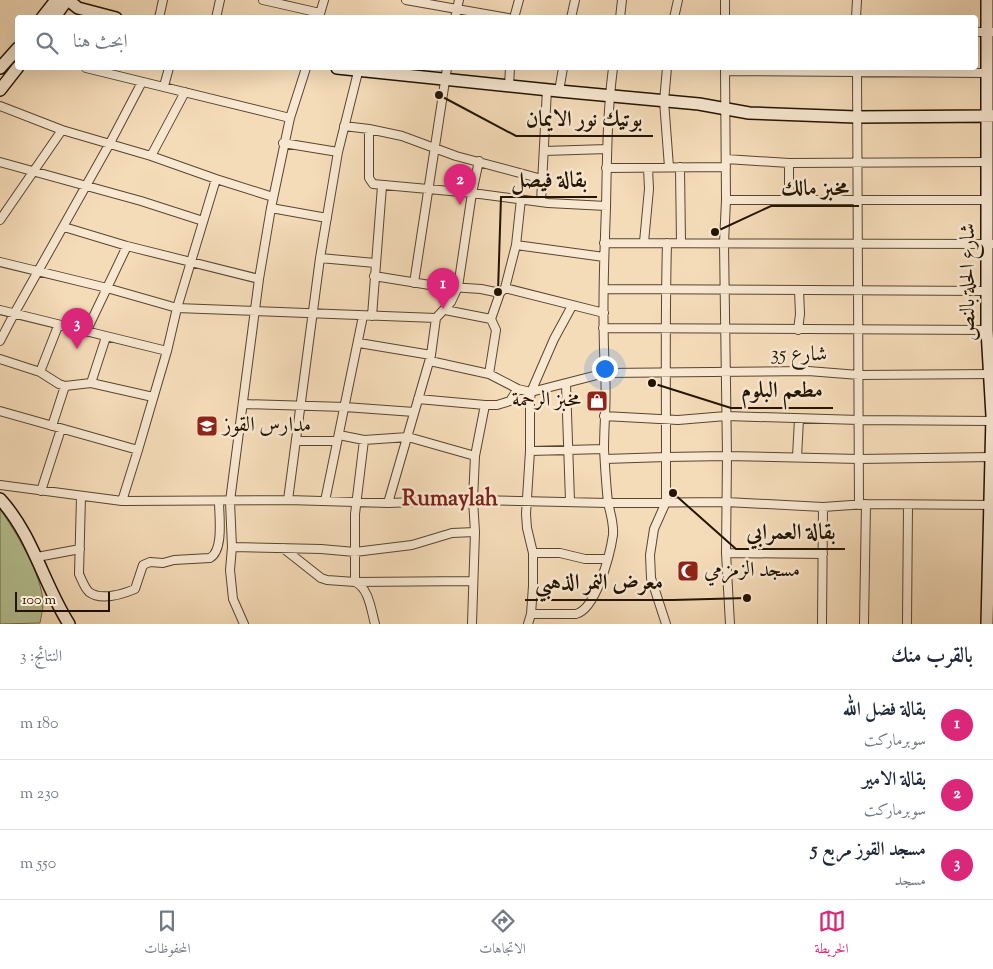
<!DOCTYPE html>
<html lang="ar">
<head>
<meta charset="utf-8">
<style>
	body { margin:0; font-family:"Sorts Mill Goudy",Amiri,serif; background:#f6f6f7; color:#1f2937; direction:rtl }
	.scale { position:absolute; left:15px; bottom:12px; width:95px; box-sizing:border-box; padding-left:5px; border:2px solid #231300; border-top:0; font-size:14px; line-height:18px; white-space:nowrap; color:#231300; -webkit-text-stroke:4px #f8e8d2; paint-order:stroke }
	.you { position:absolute; left:604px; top:368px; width:18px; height:18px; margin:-12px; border:4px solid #fff; border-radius:50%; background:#1a73e8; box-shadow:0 0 0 8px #1a73e833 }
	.badge { display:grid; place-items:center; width:32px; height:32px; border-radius:50%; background:#db2777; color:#fff; font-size:16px; font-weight:700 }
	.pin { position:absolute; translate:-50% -41px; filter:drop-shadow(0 1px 2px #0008) }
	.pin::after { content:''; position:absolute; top:26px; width:18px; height:15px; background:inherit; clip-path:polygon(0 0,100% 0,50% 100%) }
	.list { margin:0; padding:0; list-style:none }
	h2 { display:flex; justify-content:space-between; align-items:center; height:65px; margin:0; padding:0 20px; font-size:21px }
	h2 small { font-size:16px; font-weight:400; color:#747a83 }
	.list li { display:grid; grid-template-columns:32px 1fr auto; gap:15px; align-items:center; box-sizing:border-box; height:70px; padding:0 20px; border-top:1px solid #e0e1e3 }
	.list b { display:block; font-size:19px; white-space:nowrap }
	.list p { margin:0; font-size:16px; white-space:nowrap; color:#747a83 }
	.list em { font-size:16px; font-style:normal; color:#747a83 }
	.icon { flex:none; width:28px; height:28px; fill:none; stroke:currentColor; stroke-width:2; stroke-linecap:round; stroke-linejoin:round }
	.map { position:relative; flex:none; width:993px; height:624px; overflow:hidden; direction:ltr }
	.search { position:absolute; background:#fff; box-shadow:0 5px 20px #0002; left:15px; right:15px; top:15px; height:55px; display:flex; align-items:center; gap:12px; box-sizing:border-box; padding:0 18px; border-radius:5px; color:#747a83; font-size:19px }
	.sheet { height:275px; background:#fff }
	nav { display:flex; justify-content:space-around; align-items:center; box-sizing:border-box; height:70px; border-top:1px solid #e0e1e3; background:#fff; font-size:14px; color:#747a83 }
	nav a { display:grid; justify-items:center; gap:2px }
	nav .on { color:#db2777 }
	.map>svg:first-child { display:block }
	.green { fill:#b6c294; stroke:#6c6a4a }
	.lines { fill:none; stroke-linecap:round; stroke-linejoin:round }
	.street-casing { stroke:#58452e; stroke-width:10 }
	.secondary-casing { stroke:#231300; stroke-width:14 }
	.street { stroke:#f8e8d2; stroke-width:8 }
	.secondary { stroke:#f8e8d2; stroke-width:11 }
	.labels { text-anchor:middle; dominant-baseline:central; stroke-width:5; stroke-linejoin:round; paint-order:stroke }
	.street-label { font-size:21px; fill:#231300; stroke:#f8e8d2 }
	.poi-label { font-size:21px; fill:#231300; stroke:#f8e8d2; text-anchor:start }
	.neighbourhood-label { font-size:22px; font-weight:bold; fill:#7a1f14; stroke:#f8e8d2 }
	.leader { fill:none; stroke:#231300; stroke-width:2 }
	.callout-dot { fill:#231300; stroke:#f8e8d2; stroke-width:2 }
	.callout-label { font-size:22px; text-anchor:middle; font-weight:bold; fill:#231300; stroke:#f8e8d2; stroke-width:5; stroke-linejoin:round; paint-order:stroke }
</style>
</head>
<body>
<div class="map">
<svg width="993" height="624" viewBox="0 0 993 624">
	<rect width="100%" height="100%" fill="#f5dcb9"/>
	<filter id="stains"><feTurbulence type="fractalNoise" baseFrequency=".004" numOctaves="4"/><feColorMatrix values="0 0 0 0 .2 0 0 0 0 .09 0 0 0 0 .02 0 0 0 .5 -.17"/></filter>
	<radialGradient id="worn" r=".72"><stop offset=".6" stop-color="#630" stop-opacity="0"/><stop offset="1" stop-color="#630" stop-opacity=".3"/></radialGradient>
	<path class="green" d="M 0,509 C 16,532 43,576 43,604 C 43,610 41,617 40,623 L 0,624 Z"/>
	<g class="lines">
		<g class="street-casing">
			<path id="street" d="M 263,0 L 320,13
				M 406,0 L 508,18
				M 725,0 L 725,18
				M 319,17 L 324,0
				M 159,18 L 163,0
				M 216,18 L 220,0
				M 455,18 L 459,0
				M 514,18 L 519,0
				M 571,18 L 575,0
				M 620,18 L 622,0
				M 674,18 L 678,0
				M 856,18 L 857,0
				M 976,32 L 993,32
				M 86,68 L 290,118
				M 667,68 L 664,101 L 669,167
				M 725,68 L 726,200 L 724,243 L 727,456 L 726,553 L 730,624
				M 857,68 L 859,505
				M 725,71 L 987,73
				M 164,86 L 169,68
				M 509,86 L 510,68
				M 559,91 L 563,68
				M 0,106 L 62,130 L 151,156 L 216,179 L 273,197
				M 344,126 L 369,129 L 402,136 L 456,156 L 542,179
				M 369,129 L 369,178 L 373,184 L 472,193 L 548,203 L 606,206
				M 283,143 L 338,152
				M 544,151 L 607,149
				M 151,156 L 185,92
				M 726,159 L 789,163 L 987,162
				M 0,162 L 141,201 L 203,221
				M 789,163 L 789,199
				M 680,167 L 681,243
				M 606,168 L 726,167
				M 726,200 L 987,200
				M 541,202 L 547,89
				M 271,208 L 327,218
				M 0,220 L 62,130
				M 64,227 L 127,246 L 259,279
				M 644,242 L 649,189 L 648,168
				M 604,243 L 993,244
				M 667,243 C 665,315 666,386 666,457 L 727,456 L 859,459 L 992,457
				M 516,245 L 604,257
				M 320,258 L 375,263
				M 0,262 L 107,288 L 177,308 L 436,318 L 451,302 L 458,287 L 472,193 L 479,161
				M 374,276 L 436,286 L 481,289 L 500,293
				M 414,283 L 447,68
				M 505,288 L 604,313
				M 604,289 L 987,291
				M 572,306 L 554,339 L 531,392 L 530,400 L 530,451 L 526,514 L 527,528 L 533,553 L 533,586 L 531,614 L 576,614 C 596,609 610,555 613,535 C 614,523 610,513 608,502 C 606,485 605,466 604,449 C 604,424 607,398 605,373 C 602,318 604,262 606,207 C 607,160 607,114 613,68
				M 0,310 L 167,351
				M 445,310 L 491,319
				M 372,316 L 382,186
				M 603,328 L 987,330
				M 798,330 L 800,314 L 799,290
				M 86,332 L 127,246
				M 0,341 L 14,314 L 110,143 L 142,82
				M 359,343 L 431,355
				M 0,359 L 40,372 L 59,384 L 65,386 L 91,383 L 153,397
				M 430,361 L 489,374 L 518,389 L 531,392 L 605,373 L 808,371 L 859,375 L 992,374
				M 40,372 L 58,326
				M 489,374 L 496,330 L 491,319 L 500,293 L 505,288 L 516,245 L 521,199
				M 91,383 L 106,337
				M 566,384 L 570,501
				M 418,399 L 485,405 L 497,405 L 510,401 L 518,389
				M 243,404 L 345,407 L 414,412
				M 0,411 L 138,450
				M 604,416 L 678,420 L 726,416 L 859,420 L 992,421
				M 52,426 L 65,386
				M 339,435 L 364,440 L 408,437 L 475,456
				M 364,440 L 355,514 L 355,582 C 369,588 371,610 375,624
				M 296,441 L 337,441
				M 530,451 L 604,449
				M 797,457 L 799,419
				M 605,459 L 666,457 L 666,502 L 654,529 L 650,555 L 651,578 L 666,624
				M 0,485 L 122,501 L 288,500 L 388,503 L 473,500 L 608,503 L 726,502 L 823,507 L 866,504 L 993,505
				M 41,491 L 61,429
				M 81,496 L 79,574 C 82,580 84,587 89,592 C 101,601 123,594 135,589 L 143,565 L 150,562 L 163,563 L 174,560 L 210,558 C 224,550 219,516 219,501
				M 288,500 L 320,258 L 338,152 L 359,68
				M 122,501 L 138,450 L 167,351 L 177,308 L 216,179
				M 325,501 L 363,316
				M 388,503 L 431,355 L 436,318
				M 232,547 L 321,549 L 355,552 L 412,545 L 452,533 L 475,532
				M 283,548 L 321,578 L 327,580 L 355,582 L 472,581
				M 533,553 L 560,553 L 585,559 L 607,559
				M 726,553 L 823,554
				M 37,557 L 80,549
				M 244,624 L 233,599 L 230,570 L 232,547 L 230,501 L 259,279 L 271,208 L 290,118 L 306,68
				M 472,624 L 475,532 L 473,500 L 475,456 L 485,405
				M 528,624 L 531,614
				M 822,624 L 823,507
				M 864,624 L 866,504
				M 907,624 L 908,505"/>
		</g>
		<g class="secondary-casing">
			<path id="secondary" d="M 68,0 L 78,8 L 116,18
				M 987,0 L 987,330 L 992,416 L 987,624
				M 42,18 L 56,0
				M 54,18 L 67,0
				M 0,68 L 18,48
				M 337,68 L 559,91 L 699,104 L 749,113 L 856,117 L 993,116
				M 0,90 L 18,67
				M 0,499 C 33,535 43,583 69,624"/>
		</g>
		<use href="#street" class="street"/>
		<use href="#secondary" class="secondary"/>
	</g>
	<defs>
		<g id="shop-square" transform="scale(1.125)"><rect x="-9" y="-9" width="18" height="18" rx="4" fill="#8f2418" stroke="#f8e8d2"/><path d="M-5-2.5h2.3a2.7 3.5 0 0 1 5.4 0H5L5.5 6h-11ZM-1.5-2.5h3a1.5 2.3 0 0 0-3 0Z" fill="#fff"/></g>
		<g id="school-square" transform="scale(1.125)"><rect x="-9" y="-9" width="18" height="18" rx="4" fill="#8f2418" stroke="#f8e8d2"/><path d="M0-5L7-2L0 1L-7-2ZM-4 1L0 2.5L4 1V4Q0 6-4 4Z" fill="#fff"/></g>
		<g id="mosque-square" transform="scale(1.125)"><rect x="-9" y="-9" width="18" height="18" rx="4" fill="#8f2418" stroke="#f8e8d2"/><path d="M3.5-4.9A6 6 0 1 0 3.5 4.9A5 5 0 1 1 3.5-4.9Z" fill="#fff"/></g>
	</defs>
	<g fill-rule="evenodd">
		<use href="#shop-square" x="597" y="401"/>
		<use href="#school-square" x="207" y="426"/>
		<use href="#mosque-square" x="688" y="571"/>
	</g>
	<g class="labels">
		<g class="street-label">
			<text transform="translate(969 282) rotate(-90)">شارع الحلة بالنص</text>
			<text transform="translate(799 355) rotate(1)">شارع 35</text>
		</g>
		<g class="poi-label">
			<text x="581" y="401" text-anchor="end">مخبز الرحمة</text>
			<text x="223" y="426">مدارس القوز</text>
			<text x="704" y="571">مسجد الزمزمي</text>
		</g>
		<g class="neighbourhood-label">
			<text x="450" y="500">Rumaylah</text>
		</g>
	</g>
	<path class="leader" d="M439 95L516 136H653M498 292L501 197H597M715 232L771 206H859M652 383L731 408H833M673 493L736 549H845M747 598L673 600H525"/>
	<g class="callout-dot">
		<circle cx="439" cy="95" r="5"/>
		<circle cx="498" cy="292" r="5"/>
		<circle cx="715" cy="232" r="5"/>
		<circle cx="652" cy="383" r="5"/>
		<circle cx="673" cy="493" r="5"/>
		<circle cx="747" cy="598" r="5"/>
	</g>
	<g class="callout-label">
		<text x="584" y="126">بوتيك نور الايمان</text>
		<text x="549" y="187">بقالة فيصل</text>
		<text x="815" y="195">مخبز مالك</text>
		<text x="782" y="397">مطعم البلوم</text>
		<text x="791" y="539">بقالة العمرابي</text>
		<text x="599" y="589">معرض النمر الذهبي</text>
	</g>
	<rect width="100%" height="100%" filter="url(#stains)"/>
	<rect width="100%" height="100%" fill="url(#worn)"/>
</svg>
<div class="scale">100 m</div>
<div class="you"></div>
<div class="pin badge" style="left:443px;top:309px">1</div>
<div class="pin badge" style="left:460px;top:205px">2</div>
<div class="pin badge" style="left:77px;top:349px">3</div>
<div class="search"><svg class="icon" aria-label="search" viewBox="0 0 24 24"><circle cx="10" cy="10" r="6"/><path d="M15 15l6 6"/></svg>ابحث هنا</div>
</div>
<section class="sheet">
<h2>بالقرب منك<small>النتائج: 3</small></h2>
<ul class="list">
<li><span class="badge">1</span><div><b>بقالة فضل الله</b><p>سوبرماركت</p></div><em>180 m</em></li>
<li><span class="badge">2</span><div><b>بقالة الامير</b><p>سوبرماركت</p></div><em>230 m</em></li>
<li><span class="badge">3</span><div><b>مسجد القوز مربع 5</b><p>مسجد</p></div><em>550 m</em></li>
</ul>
</section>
<nav>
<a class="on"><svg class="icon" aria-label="map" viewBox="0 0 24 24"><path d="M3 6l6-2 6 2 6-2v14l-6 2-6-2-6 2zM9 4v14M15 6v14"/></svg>الخريطة</a>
<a><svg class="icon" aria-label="directions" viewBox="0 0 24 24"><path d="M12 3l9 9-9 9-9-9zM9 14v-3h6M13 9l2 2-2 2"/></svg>الاتجاهات</a>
<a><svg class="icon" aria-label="saved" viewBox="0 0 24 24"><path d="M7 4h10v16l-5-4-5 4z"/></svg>المحفوظات</a>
</nav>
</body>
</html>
